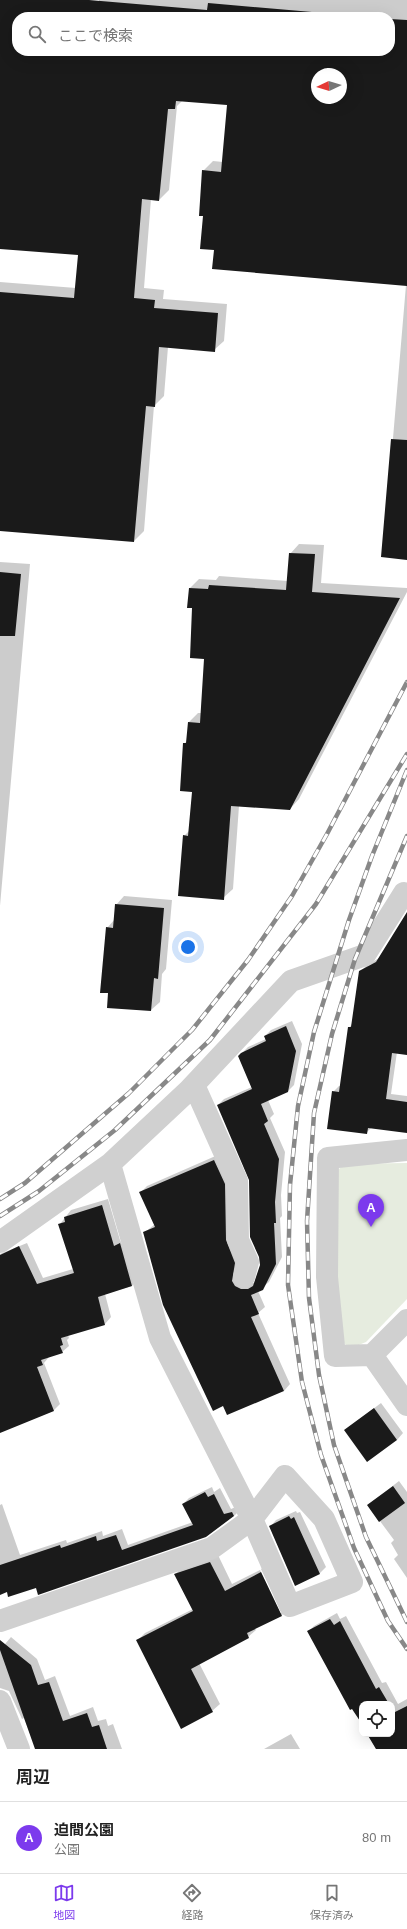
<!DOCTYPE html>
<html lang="ja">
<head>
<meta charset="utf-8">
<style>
	body { margin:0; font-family:Helvetica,"Noto Sans JP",sans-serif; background:#f6f6f6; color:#222 }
	.controls { position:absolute; right:12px; bottom:12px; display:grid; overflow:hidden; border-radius:8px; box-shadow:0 4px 16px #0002 }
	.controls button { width:36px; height:36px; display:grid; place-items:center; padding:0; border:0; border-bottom:1px solid #e0e0e0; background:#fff; color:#222; font:20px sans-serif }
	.compass { position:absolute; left:311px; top:68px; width:36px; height:36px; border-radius:50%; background:#fff; box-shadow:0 4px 16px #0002; rotate:266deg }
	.you { position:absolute; left:188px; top:947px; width:14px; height:14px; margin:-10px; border:3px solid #fff; border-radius:50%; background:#1a73e8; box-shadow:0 0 0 6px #1a73e833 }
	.badge { display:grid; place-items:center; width:26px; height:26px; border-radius:50%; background:#7c3aed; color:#fff; font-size:13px; font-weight:700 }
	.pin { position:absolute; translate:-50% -33px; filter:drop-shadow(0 1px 2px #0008) }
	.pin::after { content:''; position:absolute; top:21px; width:14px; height:12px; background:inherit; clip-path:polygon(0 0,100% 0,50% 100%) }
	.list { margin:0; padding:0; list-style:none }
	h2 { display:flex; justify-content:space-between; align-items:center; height:52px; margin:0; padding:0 16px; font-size:17px }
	h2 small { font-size:13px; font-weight:400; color:#767676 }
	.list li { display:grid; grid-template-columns:26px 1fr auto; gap:12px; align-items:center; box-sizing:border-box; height:72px; padding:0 16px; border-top:1px solid #e0e0e0 }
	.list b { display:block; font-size:15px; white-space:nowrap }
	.list p { margin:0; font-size:13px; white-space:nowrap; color:#767676 }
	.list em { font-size:13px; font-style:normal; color:#767676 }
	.icon { flex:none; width:22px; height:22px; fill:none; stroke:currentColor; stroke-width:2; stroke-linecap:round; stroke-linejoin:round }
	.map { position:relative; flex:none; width:407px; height:1749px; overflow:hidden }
	.search { position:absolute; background:#fff; box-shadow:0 4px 16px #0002; left:12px; right:12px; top:12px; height:44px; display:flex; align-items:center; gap:10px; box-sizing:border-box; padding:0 14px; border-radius:16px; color:#767676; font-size:15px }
	.sheet { height:124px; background:#fff }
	nav { display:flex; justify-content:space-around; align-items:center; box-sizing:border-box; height:56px; border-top:1px solid #e0e0e0; background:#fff; font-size:11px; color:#767676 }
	nav a { display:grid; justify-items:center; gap:2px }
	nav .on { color:#7c3aed }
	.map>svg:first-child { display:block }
	.green { fill:#e6ecdf }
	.shadow { fill:#0003; fill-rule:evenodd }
	.building { fill:#1a1a1a; fill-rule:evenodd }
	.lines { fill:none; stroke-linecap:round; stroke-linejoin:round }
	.minor { stroke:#d0d0d0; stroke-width:22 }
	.rail-casing { stroke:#888; stroke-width:4.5 }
	.rail { stroke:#fff; stroke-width:3; stroke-dasharray:9; stroke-linecap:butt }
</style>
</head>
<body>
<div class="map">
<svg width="407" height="1749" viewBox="0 0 407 1749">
	<rect width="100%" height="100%" fill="#fff"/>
	<path class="green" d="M 407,1163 L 407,1299 L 366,1342 L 349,1349 L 341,1339 L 334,1282 L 335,1173 L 344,1164 Z"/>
	<path class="shadow" d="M 0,0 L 66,0 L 99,2 L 99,0 L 93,0 L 407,0 L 407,559 L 383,556 L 406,285 L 215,249 L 204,215 L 203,171 L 213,161 L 223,162 L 228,104 L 183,100 L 177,106 L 169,190 L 159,200 L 151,199 L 144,288 L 164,290 L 163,299 L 227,304 L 224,341 L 214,350 L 168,347 L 164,396 L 154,406 L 144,531 L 134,541 L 0,530 L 0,282 L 76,288 L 79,254 L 0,248 ZM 17,17 L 390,17 L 390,51 L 17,51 ZM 317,74 L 341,74 L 341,98 L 317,98 Z
		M 299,544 L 324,545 L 321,583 L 407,588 L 407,592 L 299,799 L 290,809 L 239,806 L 233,889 L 223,898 L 184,836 L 190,830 L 193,791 L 184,744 L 187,741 L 189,722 L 198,713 L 201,713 L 205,658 L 190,588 L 199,579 L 216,580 L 219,576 L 288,581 L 290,554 Z
		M 0,562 L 30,564 L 0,906 Z
		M 124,896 L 172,900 L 166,969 L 162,974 L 160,1002 L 151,1010 L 109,992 L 107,928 L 115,919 L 116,905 Z
		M 407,915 L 407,1054 L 397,1052 L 391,1094 L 407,1096 L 407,1132 L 372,1127 L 366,1133 L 333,1092 L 339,1086 L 341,1086 L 349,1028 L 352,1024 L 360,972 L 366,966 L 379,958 Z
		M 292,1021 L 302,1044 L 294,1085 L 288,1091 L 268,1100 L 274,1114 L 270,1118 L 285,1152 L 281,1195 L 282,1216 L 280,1218 L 282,1257 L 269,1282 L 258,1291 L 265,1307 L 258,1313 L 290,1384 L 284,1391 L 144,1233 L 155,1224 L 141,1192 L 147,1186 L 220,1154 L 248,1283 L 255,1283 L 261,1265 L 250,1180 L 218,1105 L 224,1099 L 252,1087 L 239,1056 L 248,1047 L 266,1039 L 265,1036 L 271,1030 Z
		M 108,1199 L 120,1240 L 138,1279 L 132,1286 L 105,1294 L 111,1317 L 105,1324 L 68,1335 L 69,1338 L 67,1340 L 69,1346 L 62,1352 L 49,1357 L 44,1363 L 60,1404 L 53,1411 L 0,1432 L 0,1254 L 27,1243 L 43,1278 L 73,1269 L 60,1224 L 71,1210 Z
		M 381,1403 L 403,1433 L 397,1440 L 345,1430 Z
		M 399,1481 L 407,1492 L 407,1578 L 394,1559 L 398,1555 L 391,1543 L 394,1540 L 368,1505 Z
		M 212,1487 L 214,1492 L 220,1488 L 231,1509 L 238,1506 L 240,1510 L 234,1516 L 36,1586 L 0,1592 L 0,1505 L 2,1504 L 20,1555 L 66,1540 L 67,1543 L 102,1531 L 103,1536 L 122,1529 L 128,1545 L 193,1522 L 183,1504 L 189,1498 Z
		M 296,1511 L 297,1513 L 300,1512 L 326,1567 L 320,1573 L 296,1585 L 270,1527 L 276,1520 Z
		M 218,1555 L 232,1584 L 260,1570 L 280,1613 L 282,1613 L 261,1569 L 269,1565 L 289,1607 L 282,1615 L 255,1628 L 256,1630 L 248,1637 L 199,1663 L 220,1704 L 212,1711 L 137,1641 L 145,1633 L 193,1609 L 175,1574 L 183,1567 Z
		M 337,1613 L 340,1619 L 346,1616 L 382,1683 L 386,1682 L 398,1704 L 407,1699 L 407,1749 L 376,1749 L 368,1734 L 392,1734 L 392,1704 L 362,1704 L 362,1724 L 308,1632 L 314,1626 Z
		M 11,1637 L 37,1659 L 45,1680 L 55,1676 L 70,1716 L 93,1707 L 98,1721 L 106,1719 L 108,1726 L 113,1724 L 122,1749 L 36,1749 L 24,1718 L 22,1719 L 9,1691 L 0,1688 L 0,1650 Z
		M 291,1734 L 300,1749 L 264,1749 Z"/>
	<path class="building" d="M 0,0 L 89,0 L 207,10 L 208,3 L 370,17 L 17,17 L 17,51 L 390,51 L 390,19 L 407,20 L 407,286 L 212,269 L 214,250 L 200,249 L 203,216 L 199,216 L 202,170 L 221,172 L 227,105 L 176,101 L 175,109 L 168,109 L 159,201 L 142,199 L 134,298 L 155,300 L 154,308 L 218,313 L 215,352 L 159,347 L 155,407 L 146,406 L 134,542 L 0,531 L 0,292 L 74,298 L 78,255 L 0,249 ZM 317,74 L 341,74 L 341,98 L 317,98 Z
		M 391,439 L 407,440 L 407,560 L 381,557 Z
		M 289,553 L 315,554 L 312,592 L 400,598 L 290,810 L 231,806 L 224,900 L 178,896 L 183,835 L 188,836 L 192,792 L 180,791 L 183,743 L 186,743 L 188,722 L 200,723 L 204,659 L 190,658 L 192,608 L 187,608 L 189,588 L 208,589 L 209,585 L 286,590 Z
		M 0,572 L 21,574 L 15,636 L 0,636 Z
		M 115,904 L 164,908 L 158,979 L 154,978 L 151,1011 L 107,1008 L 108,993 L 100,993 L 106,927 L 113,928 Z
		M 407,912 L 407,1055 L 392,1053 L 386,1099 L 407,1102 L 407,1133 L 368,1128 L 367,1134 L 327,1129 L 332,1091 L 339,1092 L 348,1027 L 351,1027 L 359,971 L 376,962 Z
		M 286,1026 L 296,1051 L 288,1092 L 261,1104 L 268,1121 L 264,1124 L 279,1159 L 275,1202 L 276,1223 L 274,1223 L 276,1264 L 263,1290 L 251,1295 L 259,1314 L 251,1317 L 284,1391 L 227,1415 L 223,1406 L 213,1411 L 163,1305 L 143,1232 L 155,1227 L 139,1192 L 214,1160 L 225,1184 L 226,1240 L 235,1263 L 232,1281 L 235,1286 L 241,1289 L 248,1289 L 253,1286 L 260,1265 L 259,1257 L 250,1237 L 249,1180 L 217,1105 L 252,1089 L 238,1056 L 241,1053 L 266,1041 L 264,1036 Z
		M 102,1205 L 114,1246 L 120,1243 L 132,1286 L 98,1297 L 105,1325 L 61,1338 L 63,1345 L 60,1346 L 63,1353 L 41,1360 L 43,1365 L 37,1367 L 54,1411 L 0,1433 L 0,1255 L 19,1246 L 37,1284 L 74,1273 L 58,1224 L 65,1222 L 64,1217 Z
		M 374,1408 L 397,1440 L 367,1462 L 344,1430 Z
		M 393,1486 L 405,1503 L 379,1522 L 367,1505 Z
		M 205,1492 L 208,1497 L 214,1494 L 224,1514 L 232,1512 L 234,1516 L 206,1537 L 38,1595 L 36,1588 L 8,1597 L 7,1592 L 0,1595 L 0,1565 L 60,1545 L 61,1548 L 96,1536 L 97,1541 L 116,1535 L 122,1550 L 193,1525 L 182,1504 Z
		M 289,1516 L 291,1519 L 294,1517 L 320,1574 L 295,1586 L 269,1526 Z
		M 210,1562 L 225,1591 L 261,1572 L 282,1616 L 247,1633 L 249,1638 L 191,1669 L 213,1712 L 181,1729 L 136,1640 L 193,1611 L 174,1574 Z
		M 330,1619 L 334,1625 L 340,1621 L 376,1689 L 379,1687 L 389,1704 L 362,1704 L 362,1724 L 352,1709 L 350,1710 L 307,1631 Z
		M 0,1640 L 31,1665 L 38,1685 L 49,1682 L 63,1721 L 87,1713 L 92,1727 L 99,1725 L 107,1749 L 35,1749 L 0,1650 Z
		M 407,1706 L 407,1749 L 376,1749 L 367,1734 L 392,1734 L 392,1710 L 393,1713 Z"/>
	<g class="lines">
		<path class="minor" d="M 194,1085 L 237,1181 L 238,1240 L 248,1262 L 244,1277
			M 0,1242 L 110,1164 L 189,1090 L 291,981 L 365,955 L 404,893
			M 407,1320 L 372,1355 L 407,1405
			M 372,1355 L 335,1356 L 327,1277 L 328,1158 L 407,1150
			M 0,1621 L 212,1548 L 252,1519 L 285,1476 L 324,1519 L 352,1582 L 290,1606 L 252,1519 L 160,1338 L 110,1164
			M 0,1701 L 19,1749"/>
		<g class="rail-casing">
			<path id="rail" d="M 407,770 L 372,856 L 349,920 L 314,1032 L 298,1106 L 290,1185 L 288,1285 L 302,1382 L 321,1455 L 354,1548 L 388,1621 L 407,1649
				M 407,836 L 355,959 L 332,1034 L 314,1113 L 307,1221 L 309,1298 L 319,1375 L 334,1445 L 366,1537 L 407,1622
				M 0,1199 L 25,1183 L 129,1093 L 192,1030 L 248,960 L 292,896 L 327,834 L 407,682
				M 0,1216 L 39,1191 L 115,1130 L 210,1040 L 316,904 L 407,754"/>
		</g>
		<use href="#rail" class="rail"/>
	</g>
</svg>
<div class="controls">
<button><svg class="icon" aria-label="locate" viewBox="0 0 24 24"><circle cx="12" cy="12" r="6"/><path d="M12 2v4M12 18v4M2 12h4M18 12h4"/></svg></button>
</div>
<svg class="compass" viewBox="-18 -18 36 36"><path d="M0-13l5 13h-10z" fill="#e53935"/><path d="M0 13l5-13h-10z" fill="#767676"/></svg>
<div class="you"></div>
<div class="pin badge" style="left:371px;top:1227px">A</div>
<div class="search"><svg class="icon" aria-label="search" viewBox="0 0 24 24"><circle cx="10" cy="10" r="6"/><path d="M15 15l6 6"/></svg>ここで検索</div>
</div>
<section class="sheet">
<h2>周辺<small></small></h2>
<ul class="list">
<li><span class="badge">A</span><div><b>迫間公園</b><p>公園</p></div><em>80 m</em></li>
</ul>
</section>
<nav>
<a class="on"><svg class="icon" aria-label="map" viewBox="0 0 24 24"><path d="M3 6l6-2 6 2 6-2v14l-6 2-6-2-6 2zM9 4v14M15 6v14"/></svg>地図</a>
<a><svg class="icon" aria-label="directions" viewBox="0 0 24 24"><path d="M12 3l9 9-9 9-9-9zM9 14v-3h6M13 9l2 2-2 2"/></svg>経路</a>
<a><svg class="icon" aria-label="saved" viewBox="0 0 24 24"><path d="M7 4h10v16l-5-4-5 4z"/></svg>保存済み</a>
</nav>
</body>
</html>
